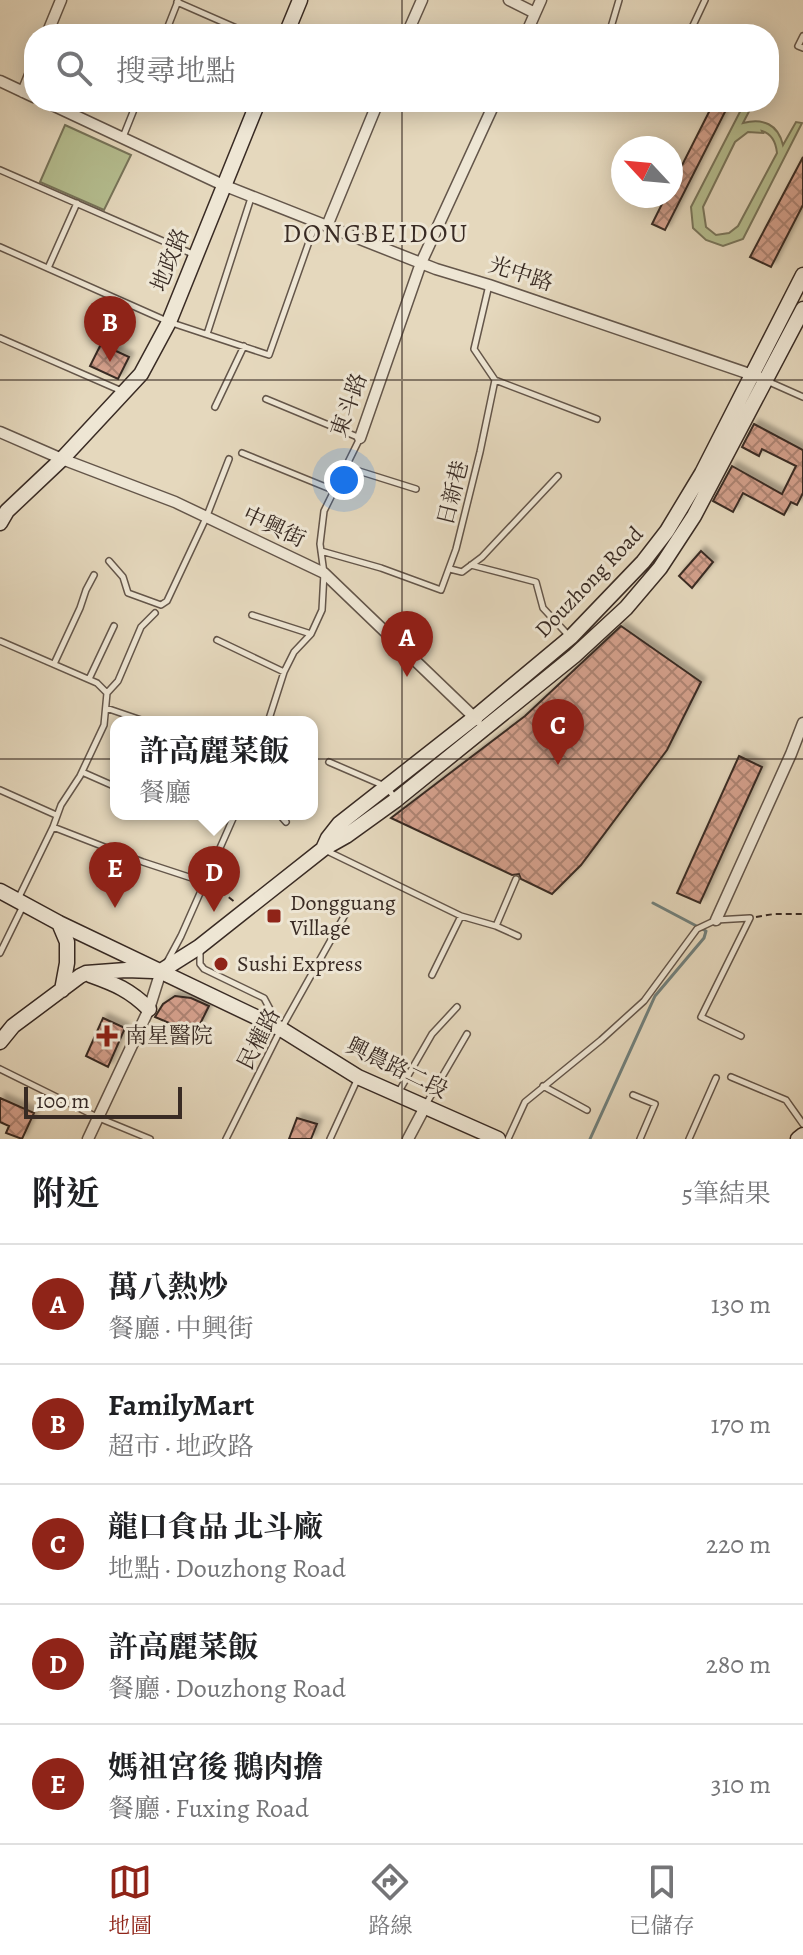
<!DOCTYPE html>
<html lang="zh-TW">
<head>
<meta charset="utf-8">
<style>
	body { margin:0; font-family:Alegreya,"Noto Serif TC",serif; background:#f2f2f2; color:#202124 }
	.compass { position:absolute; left:611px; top:136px; width:72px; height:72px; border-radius:50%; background:#fff; box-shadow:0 4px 20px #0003; rotate:296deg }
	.scale { position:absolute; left:24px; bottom:20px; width:158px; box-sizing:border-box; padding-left:8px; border:4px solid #392b24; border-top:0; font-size:22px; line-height:28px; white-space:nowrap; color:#392b24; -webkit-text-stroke:6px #eee6d4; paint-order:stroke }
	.you { position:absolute; left:344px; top:480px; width:28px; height:28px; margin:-20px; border:6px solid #fff; border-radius:50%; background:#1a73e8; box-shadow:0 0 0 12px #1a73e833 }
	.badge { display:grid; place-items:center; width:52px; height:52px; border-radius:50%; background:#8f2418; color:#fff; font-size:26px; font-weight:700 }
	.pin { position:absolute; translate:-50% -66px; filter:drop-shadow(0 2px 4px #0008) }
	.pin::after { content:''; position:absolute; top:42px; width:28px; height:24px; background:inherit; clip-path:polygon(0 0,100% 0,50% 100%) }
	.popup { position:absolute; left:110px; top:716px; width:208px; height:104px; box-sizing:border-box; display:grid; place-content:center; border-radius:16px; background:#fff; filter:drop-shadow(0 2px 6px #0005); font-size:26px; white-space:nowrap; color:#757577 }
	.popup b { font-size:30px; color:#202124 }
	.popup::after { content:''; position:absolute; left:50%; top:100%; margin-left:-16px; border:16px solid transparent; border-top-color:#fff }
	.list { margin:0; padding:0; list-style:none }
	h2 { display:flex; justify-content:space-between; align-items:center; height:104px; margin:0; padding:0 32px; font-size:34px }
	h2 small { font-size:26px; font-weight:400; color:#757577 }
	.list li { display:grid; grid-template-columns:52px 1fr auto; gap:24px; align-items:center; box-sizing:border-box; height:120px; padding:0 32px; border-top:2px solid #e0e0e0 }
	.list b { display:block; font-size:30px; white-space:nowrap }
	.list p { margin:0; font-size:26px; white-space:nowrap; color:#757577 }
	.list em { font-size:26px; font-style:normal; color:#757577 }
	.icon { flex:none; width:44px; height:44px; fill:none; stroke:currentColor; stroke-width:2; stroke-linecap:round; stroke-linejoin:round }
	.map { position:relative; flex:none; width:803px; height:1139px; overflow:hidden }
	.search { position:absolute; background:#fff; box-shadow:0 4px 20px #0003; left:24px; right:24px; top:24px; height:88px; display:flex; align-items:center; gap:20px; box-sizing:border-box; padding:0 28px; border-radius:32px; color:#757577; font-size:30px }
	.sheet { height:704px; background:#fff }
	nav { display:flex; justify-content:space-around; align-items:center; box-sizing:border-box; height:112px; border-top:2px solid #e0e0e0; background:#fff; font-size:22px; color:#757577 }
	nav a { display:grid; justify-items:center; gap:4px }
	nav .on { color:#8f2418 }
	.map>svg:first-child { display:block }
	.park { fill:#b5be90; stroke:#77745a; stroke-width:2; fill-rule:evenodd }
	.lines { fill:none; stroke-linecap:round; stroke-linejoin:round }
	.stream { stroke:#71807c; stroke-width:3 }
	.building { fill:url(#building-cross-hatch); stroke:#392b24; stroke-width:2; filter:url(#shadow) }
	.lane-casing { stroke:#64564a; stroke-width:8 }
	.street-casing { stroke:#64564a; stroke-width:13 }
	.secondary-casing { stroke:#392b24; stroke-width:17 }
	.path { stroke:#392b24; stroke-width:2; stroke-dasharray:6 4; stroke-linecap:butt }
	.lane { stroke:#eee6d4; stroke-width:5 }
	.street { stroke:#eee6d4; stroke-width:10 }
	.secondary { stroke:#eee6d4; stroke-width:14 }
	.grid { fill:none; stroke:#392b24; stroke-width:2; stroke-opacity:0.55 }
	.poi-dot { fill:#8f2418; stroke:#eee6d4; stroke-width:3 }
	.labels { text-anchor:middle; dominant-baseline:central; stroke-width:6; stroke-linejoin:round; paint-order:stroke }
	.street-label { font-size:22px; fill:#392b24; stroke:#eee6d4 }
	.poi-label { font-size:22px; fill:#392b24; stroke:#eee6d4; text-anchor:start }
	.quarter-label { font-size:26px; letter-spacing:2px; fill:#392b24; stroke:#eee6d4 }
</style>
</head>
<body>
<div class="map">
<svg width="803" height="1139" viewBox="0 0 803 1139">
	<defs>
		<pattern id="building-cross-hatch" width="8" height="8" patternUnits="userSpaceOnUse" patternTransform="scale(2)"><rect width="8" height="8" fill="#d4a08c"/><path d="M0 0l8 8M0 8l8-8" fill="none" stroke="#ad8372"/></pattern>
		<filter id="shadow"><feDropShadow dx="4.5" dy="-4.5" stdDeviation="2" flood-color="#0004"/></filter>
	</defs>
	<rect width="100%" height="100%" fill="#e5d8bd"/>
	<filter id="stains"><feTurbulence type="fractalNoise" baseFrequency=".0025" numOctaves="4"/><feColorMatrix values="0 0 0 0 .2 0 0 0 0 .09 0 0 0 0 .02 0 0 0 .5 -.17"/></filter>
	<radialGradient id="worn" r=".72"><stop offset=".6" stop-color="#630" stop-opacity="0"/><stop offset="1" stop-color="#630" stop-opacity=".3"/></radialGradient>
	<path class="park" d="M 745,102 L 754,102 L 743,123 C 763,118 778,124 783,145 L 796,122 L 802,123 L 743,239 L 723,246 L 706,240 L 693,228 L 691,207 ZM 762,131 C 772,134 776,143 777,153 L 738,226 L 729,233 L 716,235 L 706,227 L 703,207 L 735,142 L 748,132 L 763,133 Z
		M 65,125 L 131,155 L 104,210 L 40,182 Z"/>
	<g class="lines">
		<path class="stream" d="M 590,1139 L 655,996 L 704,938 L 706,931 L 653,903"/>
	</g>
	<path class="building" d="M 714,102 L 730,102 L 665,230 L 652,224 L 666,196 L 671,196 L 671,187 Z
		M 803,157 L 803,205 L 771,267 L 750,257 Z
		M 101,344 L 129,357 L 118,379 L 90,366 Z
		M 754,424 L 803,450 L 803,493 L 797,505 L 791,502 L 784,515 L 743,493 L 733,512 L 713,501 L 732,466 L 782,494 L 796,466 L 762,449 L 759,456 L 742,447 Z
		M 701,551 L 713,562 L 692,588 L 679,576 Z
		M 621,626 L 701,682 L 667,750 L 581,865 L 552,894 L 521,879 L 519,874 L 512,875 L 391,818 L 525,716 Z
		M 739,756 L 762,767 L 700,903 L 677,893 Z
		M 175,996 L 191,998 L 209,1006 L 195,1034 L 155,1017 L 163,1004 Z
		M 103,1018 L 125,1028 L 108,1067 L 86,1056 Z
		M 0,1098 L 34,1113 L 22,1139 L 6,1133 L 9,1126 L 0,1122 Z
		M 297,1118 L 317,1124 L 311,1139 L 289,1139 Z"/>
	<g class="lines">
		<g class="lane-casing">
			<path id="lane" d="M 177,2 L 250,34
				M 165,34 L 178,1
				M 609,34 L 619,0
				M 689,34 L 705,0
				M 803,36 L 798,46 L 803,48
				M 123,137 L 137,102
				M 0,170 L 195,255
				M 0,247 L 169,322 L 269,355 L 316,222
				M 48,268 L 77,203
				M 207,334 L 251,198
				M 0,338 L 124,392
				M 495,380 L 597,419
				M 767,381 L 803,397
				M 266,399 L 360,438 L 324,511 L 320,544 L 324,573 L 322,610 L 311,634 L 294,652 L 284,672 L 268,722
				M 215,407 L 244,346
				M 242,453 L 333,490
				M 346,467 L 416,489
				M 321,551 L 381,568 L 441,590 L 456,549 L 480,452 L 495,380 L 474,349 L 489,285
				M 109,561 L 123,577 L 128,593 L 161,605 L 167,601 L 206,518 L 229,459
				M 471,565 L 536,582 L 543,608 L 570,637
				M 450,569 L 462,572 L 482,557 L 558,476
				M 252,615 L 311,634
				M 217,640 L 284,672
				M 0,641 L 97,683 L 107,693 L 104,725 L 80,776 L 61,805 L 53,827 L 18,899
				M 54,664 L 80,608 L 86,590 L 94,575
				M 89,679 L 114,626
				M 107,693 L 118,681 L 141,627 L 155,613
				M 106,708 L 147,722
				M 329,762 L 387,787 L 396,800
				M 82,772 L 116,787
				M 0,790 L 56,815
				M 279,814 L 286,822
				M 53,827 L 143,862 L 204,882
				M 325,850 L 461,916 L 496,926 L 518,936
				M 496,926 L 516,879
				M 200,949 L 200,964 L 204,969 L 264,998 L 278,1024
				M 0,953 L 24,904
				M 166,964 L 181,936 L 235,814
				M 432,975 L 461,916
				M 0,1069 L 99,1118 L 150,1139
				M 731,1077 L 786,1100 L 803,1124
				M 543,1086 L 587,1110
				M 398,1093 L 432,1034 L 457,1007
				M 633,1095 L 655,1104 L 640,1139
				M 425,1106 L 467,1034
				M 226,1139 L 281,1029 L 346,913
				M 330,1139 L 358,1078
				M 508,1139 L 525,1102 L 601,1040 L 644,1001 L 697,929 L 716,920 L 750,918 L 701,1017 L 741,1036
				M 689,1139 L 716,1078"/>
		</g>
		<g class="street-casing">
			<path id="street" d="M 509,0 L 535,13
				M 47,34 L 61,0
				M 407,34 L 422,0
				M 526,34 L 541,0
				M 0,81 L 34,97
				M 23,92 L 34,65
				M 46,102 L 223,185 L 436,269 L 489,285 L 767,380
				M 327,226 L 378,102
				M 0,432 L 62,459 L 175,502 L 324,573 L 477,720
				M 360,438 L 421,263 L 495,102
				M 716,920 L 791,754 L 803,723
				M 88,1139 L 149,1009 L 161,971
				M 408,1139 L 425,1107"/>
		</g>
		<g class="secondary-casing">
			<path id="secondary" d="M 286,34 L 300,0
				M 0,523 L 7,511 L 62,459 L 141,374 L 169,322 L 258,102
				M 323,849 L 328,838 L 339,824 L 474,718 L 571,637 L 643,562 L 667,531 L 702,473 L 803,275
				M 0,891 L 59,923 L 281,1029 L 358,1077 L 498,1139
				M 59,923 L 67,942 L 67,963 L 62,990
				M 161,971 L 199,947 L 323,849 L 346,836 L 396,800 L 574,656 L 626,608 L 660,568 L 694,516 L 803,309
				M 90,975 C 115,984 130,990 149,1009
				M 0,1042 L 13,1026 L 80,976 L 86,973 L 126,970 L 153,971
				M 798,1139 L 803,1135"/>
		</g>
		<path class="path" d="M 213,885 L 236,903
			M 756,917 L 774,914 L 803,914"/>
		<use href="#lane" class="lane"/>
		<use href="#street" class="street"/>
		<use href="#secondary" class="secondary"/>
	</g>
	<path class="grid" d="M 402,0 L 402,34M 402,102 L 402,1139M 0,380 L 803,380M 0,759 L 803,759"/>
	<g class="poi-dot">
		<rect x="266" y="908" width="16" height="16" rx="4"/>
		<circle cx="221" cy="964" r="8"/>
		<path d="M103 1024h8v8h8v8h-8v8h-8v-8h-8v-8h8z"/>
	</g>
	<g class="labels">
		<g class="street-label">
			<text transform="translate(170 260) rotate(-68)">地政路</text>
			<text transform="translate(521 274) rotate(18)">光中路</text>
			<text transform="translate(349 405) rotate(-70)">東斗路</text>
			<text transform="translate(453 493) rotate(-76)">日新巷</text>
			<text transform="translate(274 527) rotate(25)">中興街</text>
			<text transform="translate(589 582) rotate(-46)">Douzhong Road</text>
			<text transform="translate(259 1039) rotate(-63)">民權路</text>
			<text transform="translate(397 1068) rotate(26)">興農路二段</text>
		</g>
		<g class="poi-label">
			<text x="290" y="903">Dongguang<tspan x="290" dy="25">Village</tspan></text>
			<text x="237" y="964">Sushi Express</text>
			<text x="125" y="1036">南星醫院</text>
		</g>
		<g class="quarter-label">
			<text x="376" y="233">DONGBEIDOU</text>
		</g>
	</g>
	<rect width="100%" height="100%" filter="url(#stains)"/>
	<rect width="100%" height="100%" fill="url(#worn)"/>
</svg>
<svg class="compass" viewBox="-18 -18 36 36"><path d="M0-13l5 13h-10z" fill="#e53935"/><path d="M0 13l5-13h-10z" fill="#757577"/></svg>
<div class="scale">100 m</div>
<div class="you"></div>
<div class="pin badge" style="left:407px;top:677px">A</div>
<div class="pin badge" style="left:110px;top:362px">B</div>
<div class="pin badge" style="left:558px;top:765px">C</div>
<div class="pin badge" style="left:214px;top:912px">D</div>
<div class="popup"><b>許高麗菜飯</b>餐廳</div>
<div class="pin badge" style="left:115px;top:908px">E</div>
<div class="search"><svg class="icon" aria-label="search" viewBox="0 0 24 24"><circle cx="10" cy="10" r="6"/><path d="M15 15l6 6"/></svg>搜尋地點</div>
</div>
<section class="sheet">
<h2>附近<small>5筆結果</small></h2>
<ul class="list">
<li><span class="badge">A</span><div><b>萬八熱炒</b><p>餐廳 · 中興街</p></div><em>130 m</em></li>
<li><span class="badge">B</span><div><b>FamilyMart</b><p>超市 · 地政路</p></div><em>170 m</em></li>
<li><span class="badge">C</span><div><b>龍口食品 北斗廠</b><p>地點 · Douzhong Road</p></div><em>220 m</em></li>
<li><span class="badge">D</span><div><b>許高麗菜飯</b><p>餐廳 · Douzhong Road</p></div><em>280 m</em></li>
<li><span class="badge">E</span><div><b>媽祖宮後 鵝肉擔</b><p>餐廳 · Fuxing Road</p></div><em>310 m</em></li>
</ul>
</section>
<nav>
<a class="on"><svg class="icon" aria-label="map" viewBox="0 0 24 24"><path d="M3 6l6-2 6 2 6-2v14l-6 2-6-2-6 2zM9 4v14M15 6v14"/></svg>地圖</a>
<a><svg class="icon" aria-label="directions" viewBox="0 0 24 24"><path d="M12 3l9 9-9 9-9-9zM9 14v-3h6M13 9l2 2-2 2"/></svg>路線</a>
<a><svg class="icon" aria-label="saved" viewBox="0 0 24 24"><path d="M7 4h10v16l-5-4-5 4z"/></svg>已儲存</a>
</nav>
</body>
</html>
